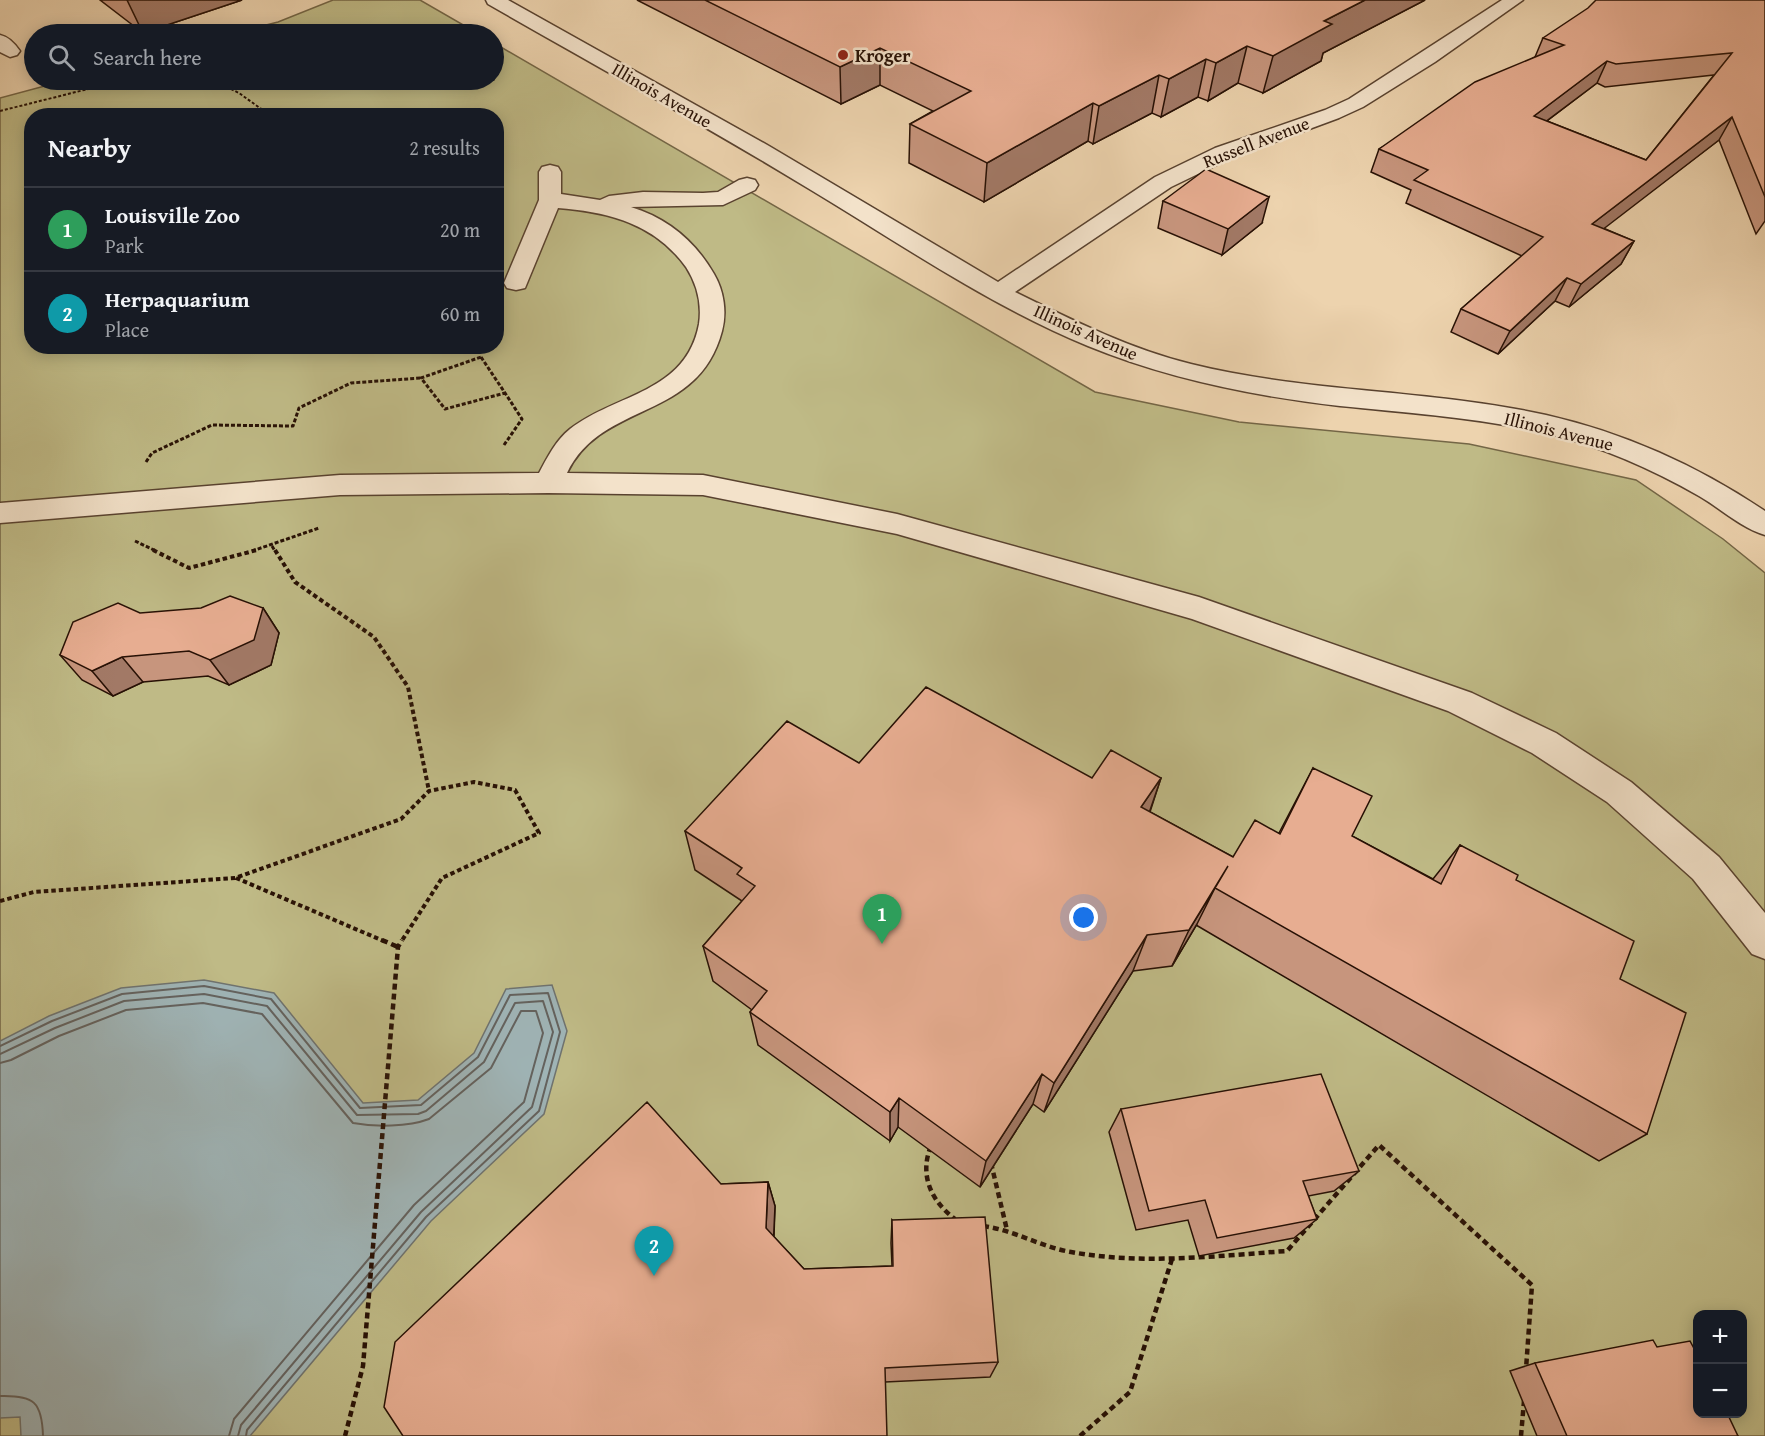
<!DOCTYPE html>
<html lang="en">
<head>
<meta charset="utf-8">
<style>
	body { margin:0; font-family:"Gentium Book Plus",serif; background:#20242c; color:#f1f3f6 }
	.controls { position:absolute; right:18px; bottom:18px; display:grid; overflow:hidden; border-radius:12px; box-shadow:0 3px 15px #0003 }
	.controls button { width:54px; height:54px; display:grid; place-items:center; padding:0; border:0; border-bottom:2px solid #363941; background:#171b24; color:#f1f3f6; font:30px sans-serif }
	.you { position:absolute; left:1084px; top:918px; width:21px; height:21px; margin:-15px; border:4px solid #fff; border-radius:50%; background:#1a73e8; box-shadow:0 0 0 9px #1a73e833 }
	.badge { display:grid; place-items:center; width:39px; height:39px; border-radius:50%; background:#7c3aed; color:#fff; font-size:20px; font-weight:700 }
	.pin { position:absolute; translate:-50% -50px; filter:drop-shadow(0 2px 3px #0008) }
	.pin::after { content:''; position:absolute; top:32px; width:21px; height:18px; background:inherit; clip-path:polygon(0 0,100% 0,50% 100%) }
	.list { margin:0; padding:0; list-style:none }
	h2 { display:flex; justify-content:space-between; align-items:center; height:78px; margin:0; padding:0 24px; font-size:26px }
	h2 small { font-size:20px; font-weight:400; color:#9ea1a6 }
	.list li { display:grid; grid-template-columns:39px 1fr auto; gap:18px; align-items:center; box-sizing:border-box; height:84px; padding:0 24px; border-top:2px solid #363941 }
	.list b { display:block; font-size:22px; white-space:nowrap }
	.list p { margin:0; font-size:20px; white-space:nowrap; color:#9ea1a6 }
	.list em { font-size:20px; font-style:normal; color:#9ea1a6 }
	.icon { flex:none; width:33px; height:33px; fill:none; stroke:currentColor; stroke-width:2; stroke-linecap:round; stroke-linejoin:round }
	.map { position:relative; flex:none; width:1765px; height:1436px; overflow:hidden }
	.search { position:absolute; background:#171b24; box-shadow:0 3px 15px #0003; left:24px; top:24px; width:480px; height:66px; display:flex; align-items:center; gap:15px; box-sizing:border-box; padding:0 21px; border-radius:33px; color:#9ea1a6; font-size:22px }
	.panel { position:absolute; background:#171b24; box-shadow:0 3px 15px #0003; left:24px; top:108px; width:480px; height:246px; border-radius:24px }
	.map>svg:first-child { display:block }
	.green { fill:#bfba86; stroke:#746646; stroke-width:1.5; fill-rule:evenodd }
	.water { fill:#9fb4b6; stroke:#6f736f; stroke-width:1.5 }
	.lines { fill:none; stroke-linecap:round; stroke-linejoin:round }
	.shore { stroke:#64625e; stroke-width:2 }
	.minor-casing { stroke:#59422f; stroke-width:3 }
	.path-far3 { stroke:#281105; stroke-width:2; stroke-dasharray:3 2; stroke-linecap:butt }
	.path-far2 { stroke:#281105; stroke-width:3; stroke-dasharray:4 2; stroke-linecap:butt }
	.path-far1 { stroke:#281105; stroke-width:4; stroke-dasharray:4.5 3; stroke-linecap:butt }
	.path { stroke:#281105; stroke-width:4.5; stroke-dasharray:6 4; stroke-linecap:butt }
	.minor { fill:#f3e2ca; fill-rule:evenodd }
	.wall { fill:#c7957d; stroke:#281105; stroke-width:1.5; fill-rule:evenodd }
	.shaded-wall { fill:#a27966; stroke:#281105; stroke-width:1.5 }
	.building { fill:#e7ad91; stroke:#281105; stroke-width:1.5; fill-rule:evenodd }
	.poi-dot { fill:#8f2418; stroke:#f3e2ca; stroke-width:2 }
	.labels { text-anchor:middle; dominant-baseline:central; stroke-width:5; stroke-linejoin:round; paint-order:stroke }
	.far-poi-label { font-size:18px; font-weight:bold; fill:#281105; stroke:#f3e2ca; text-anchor:start }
	.far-street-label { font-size:18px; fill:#281105; stroke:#f3e2ca }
</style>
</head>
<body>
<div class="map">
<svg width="1765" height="1436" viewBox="0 0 1765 1436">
	<rect width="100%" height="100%" fill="#edd3ae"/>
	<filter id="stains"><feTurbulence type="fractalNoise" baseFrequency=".00333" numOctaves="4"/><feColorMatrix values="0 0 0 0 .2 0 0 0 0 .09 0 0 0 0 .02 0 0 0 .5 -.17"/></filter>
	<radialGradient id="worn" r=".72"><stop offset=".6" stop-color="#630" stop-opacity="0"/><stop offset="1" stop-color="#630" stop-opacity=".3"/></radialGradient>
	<path class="green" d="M 333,0 L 420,0 L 479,34 L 231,34 L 278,22 Z
		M 494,43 L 1095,392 L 1239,422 L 1469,444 L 1636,480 L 1723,539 L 1765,573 L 1765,1436 L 0,1436 L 0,98 L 67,80 L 494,80 ZM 32,116 L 496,116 L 496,346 L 32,346 ZM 1698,1314 L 1742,1314 L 1742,1414 L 1698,1414 Z"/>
	<path class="water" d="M 204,980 L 274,993 L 363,1103 L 418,1100 L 474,1053 L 506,989 L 552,985 L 567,1031 L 544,1114 L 431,1221 L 250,1436 L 21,1436 L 20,1417 L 0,1418 L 0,1041 L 49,1016 L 121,988 Z"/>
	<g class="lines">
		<path class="shore" d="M 0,1046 L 52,1021 L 122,994 L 204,986 L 271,999 L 360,1108 L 421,1105 L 478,1057 L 510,995 L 548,993 L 560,1032 L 539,1111 L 426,1217 L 247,1430 L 246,1436
			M 0,1054 L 55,1028 L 124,1001 L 204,994 L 267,1006 L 357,1115 L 418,1114 L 426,1111 L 484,1062 L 515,1003 L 543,1001 L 553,1032 L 532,1107 L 421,1212 L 241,1425 L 238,1436
			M 0,1063 L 11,1060 L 59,1036 L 126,1010 L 203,1003 L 262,1014 L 353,1123 C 375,1127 408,1127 429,1119 L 491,1068 L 521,1011 L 536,1011 L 543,1033 L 524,1102 L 414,1205 L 234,1419 L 229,1436
			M 0,1396 C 34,1395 42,1402 43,1436"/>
		<g class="minor-casing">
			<path id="minor" d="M 486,0 L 508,0 L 769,146 L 998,282 L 1155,177 L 1215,148 L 1325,110 L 1349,99 L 1502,0 L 1523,0 L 1435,62 L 1363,107 L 1339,118 L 1231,158 L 1171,187 L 1015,292 C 1072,320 1130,349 1191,364 C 1308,393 1429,389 1546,415 C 1625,433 1698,466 1765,511 L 1765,535 C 1741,528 1720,508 1699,496 C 1652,469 1602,447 1550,434 C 1481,418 1410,413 1340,406 C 1253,396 1169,379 1088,346 C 988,305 898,242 806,187 C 701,123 594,65 488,4 Z
				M 0,35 C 9,37 15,44 20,51 L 17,55 L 10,57 L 0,52 Z
				M 550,165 L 558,167 L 561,172 L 561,194 L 600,200 L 609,196 L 643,192 L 703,193 L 718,192 L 739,180 L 747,178 L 755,180 L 758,185 L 755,190 L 723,205 L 631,207 C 667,218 695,241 714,274 C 724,291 727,312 722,331 C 698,422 602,400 567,473 L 703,475 L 897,514 L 1199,597 L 1472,693 L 1556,733 L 1631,782 L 1719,857 L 1765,913 L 1765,959 L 1752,954 L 1693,879 L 1607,802 L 1532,753 L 1448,711 L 1192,619 L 897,534 L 703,495 L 548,493 L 340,495 L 0,523 L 0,503 L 340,475 L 539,473 C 547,458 556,440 570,429 C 617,393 686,393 699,324 C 702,304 697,284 686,267 C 655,224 609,212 558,208 L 525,288 L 516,290 L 507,288 L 504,283 L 539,200 L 539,172 L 542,167 Z"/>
		</g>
		<path class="path-far3" d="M 213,80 L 239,93 L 271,116
			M 0,111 L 124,80"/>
		<path class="path-far2" d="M 481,357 L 505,393 L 445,409 L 421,378 Z
			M 504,445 L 522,419 L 505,393
			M 146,462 L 152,453 L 212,425 L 293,426 L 299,408 L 351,383 L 421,378
			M 135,541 L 156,551
			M 272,546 L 275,551
			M 252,551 L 319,528"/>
		<path class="path-far1" d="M 153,550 L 189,568 L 257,550
			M 275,550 L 295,582 L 374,637 L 408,687 L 429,791
			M 236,878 L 386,942
			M 0,901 L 34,892 L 235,878 L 401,819 L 429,791 L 474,782 L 515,790 L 539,833 L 442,878 L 401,942"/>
		<path class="path" d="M 382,940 L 398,947
			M 931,1146 C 919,1175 931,1201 955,1219
			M 991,1163 L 1007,1230
			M 983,1226 C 1014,1230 1041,1247 1071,1252 C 1142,1265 1215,1256 1287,1251 L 1379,1145 L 1532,1285 L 1526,1369
			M 345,1436 L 363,1366 L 398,947 L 402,940
			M 1080,1436 L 1130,1392 L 1172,1259
			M 1521,1436 L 1524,1401"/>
		<use href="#minor" class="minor"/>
	</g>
	<path class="wall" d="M 100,0 L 242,0 L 143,33 Z
		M 637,0 L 1425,0 L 1323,53 L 1321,61 L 1263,93 L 1238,83 L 1208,101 L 1198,97 L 1161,117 L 1152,113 L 1093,144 L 1088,141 L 984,202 L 909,163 L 910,124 L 933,111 L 880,85 L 841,104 Z
		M 1765,0 L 1765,221 L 1756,234 L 1719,140 L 1603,228 L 1634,241 L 1621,264 L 1569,307 L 1555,301 L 1498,354 L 1451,332 L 1461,309 L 1522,256 L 1406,203 L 1411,190 L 1371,172 L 1379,149 L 1535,57 L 1543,38 ZM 1714,75 L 1646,160 L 1547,121 L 1597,83 L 1605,87 Z
		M 1163,201 L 1262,223 L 1222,255 L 1158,228 Z
		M 263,608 L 279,633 L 271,665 L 229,685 L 208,676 L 143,682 L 113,696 L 82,680 L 60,655 Z
		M 859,763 L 1092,778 L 1161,778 L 1150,812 L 1233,857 L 1279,833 L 1313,768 L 1352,836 L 1433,879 L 1460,845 L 1516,880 L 1620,979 L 1647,1134 L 1599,1161 L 1196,925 L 1197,924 L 1172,966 L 1133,971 L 1044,1112 L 1033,1104 L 980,1187 L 898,1127 L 890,1141 L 758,1045 L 750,1012 L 752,1010 L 713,981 L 703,946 L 742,901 L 695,870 L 685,831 Z
		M 1121,1109 L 1359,1171 L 1334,1191 L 1308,1196 L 1317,1219 L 1294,1238 L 1199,1256 L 1188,1220 L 1136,1230 L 1109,1132 Z
		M 768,1182 L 775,1206 L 774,1237 L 804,1269 L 892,1266 L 891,1243 L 892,1220 L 998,1362 L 990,1377 L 885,1382 L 721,1184 Z
		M 1657,1347 L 1738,1436 L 1537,1436 L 1510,1371 L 1535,1363 Z"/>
	<path class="shaded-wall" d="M 127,0 L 242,0 L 143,33 Z
		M 1365,0 L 1425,0 L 1323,53 L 1321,61 L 1263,93 L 1273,56 L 1324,21 Z
		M 1247,46 L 1238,83 L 1208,101 L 1216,63 Z
		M 880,48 L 880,85 L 841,104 L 840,67 Z
		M 1206,59 L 1198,97 L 1161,117 L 1169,79 Z
		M 1607,61 L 1597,83 L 1524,138 L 1534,116 Z
		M 1159,75 L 1152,113 L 1093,144 L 1099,106 Z
		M 1093,103 L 1088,141 L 984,202 L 987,163 Z
		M 1732,117 L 1719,140 L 1580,247 L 1592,224 Z
		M 1269,197 L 1262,223 L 1222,255 L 1228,229 Z
		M 1634,241 L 1621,264 L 1569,307 L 1581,284 Z
		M 1567,278 L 1555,301 L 1498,354 L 1510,331 Z
		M 263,608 L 279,633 L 271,665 L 229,685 L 210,660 Z
		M 122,657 L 143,682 L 113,696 L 92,671 Z
		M 1161,778 L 1147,819 L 1141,807 Z
		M 1215,888 L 1197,924 L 1172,966 L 1189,930 Z
		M 1147,935 L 1133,971 L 1044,1112 L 1054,1083 Z
		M 1042,1074 L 1033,1104 L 980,1187 L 986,1161 Z
		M 899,1098 L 898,1127 L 890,1141 L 890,1112 Z
		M 768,1182 L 775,1206 L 773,1250 L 766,1228 Z"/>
	<path class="building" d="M 705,0 L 1365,0 L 1324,21 L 1332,24 L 1273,56 L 1247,46 L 1216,63 L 1206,59 L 1169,79 L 1159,75 L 1099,106 L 1093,103 L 987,163 L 910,124 L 971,91 L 880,48 L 840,67 Z
		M 1596,0 L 1765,0 L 1765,197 L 1732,117 L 1592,224 L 1634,241 L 1581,284 L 1567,278 L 1510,331 L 1461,309 L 1543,237 L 1414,180 L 1428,170 L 1379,149 L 1475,82 L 1564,45 L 1543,38 L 1588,8 ZM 1732,53 L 1646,160 L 1534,116 L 1607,61 L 1616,64 Z
		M 1206,169 L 1269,197 L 1228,229 L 1163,201 Z
		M 230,596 L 263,608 L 254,640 L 210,660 L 189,651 L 122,657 L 92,671 L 60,655 L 73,622 L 118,603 L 140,613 L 201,608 Z
		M 926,687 L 1092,778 L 1111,750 L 1161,778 L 1141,807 L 1233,857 L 1255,820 L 1280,834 L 1313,768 L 1372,796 L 1352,836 L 1441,884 L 1460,845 L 1518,875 L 1516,880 L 1634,941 L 1620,979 L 1686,1013 L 1647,1134 L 1215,888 L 1228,866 L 1189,930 L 1147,935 L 1054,1083 L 1042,1074 L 986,1161 L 899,1098 L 890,1112 L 750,1012 L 767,991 L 703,946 L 755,886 L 737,874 L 742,868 L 685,831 L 787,721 L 859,763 Z
		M 1321,1074 L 1359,1171 L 1303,1181 L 1317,1219 L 1217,1238 L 1205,1200 L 1149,1211 L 1121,1109 Z
		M 647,1102 L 721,1184 L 768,1182 L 766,1228 L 804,1269 L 893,1266 L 892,1220 L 985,1217 L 998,1362 L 885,1368 L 887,1436 L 403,1436 L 384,1407 L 395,1342 Z
		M 1653,1340 L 1657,1347 L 1690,1341 L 1698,1356 L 1698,1413 L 1727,1413 L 1738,1436 L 1567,1436 L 1535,1363 Z"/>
	<circle class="poi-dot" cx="843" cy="55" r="6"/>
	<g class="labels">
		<g class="far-poi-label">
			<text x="855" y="55">Kroger</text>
		</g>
		<g class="far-street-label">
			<text transform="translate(662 95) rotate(30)">Illinois Avenue</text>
			<text transform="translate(1256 142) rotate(-21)">Russell Avenue</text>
			<text transform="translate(1086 332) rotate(24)">Illinois Avenue</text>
			<text transform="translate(1559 431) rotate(14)">Illinois Avenue</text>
		</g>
	</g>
	<rect width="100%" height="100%" filter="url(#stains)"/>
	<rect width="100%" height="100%" fill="url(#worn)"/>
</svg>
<div class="controls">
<button>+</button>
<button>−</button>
</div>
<div class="you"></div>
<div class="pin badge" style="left:882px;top:944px;background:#2e9e5b">1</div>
<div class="pin badge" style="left:654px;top:1276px;background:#0f9aa8">2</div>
<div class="search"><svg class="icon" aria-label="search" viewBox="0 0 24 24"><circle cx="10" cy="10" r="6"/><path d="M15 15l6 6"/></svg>Search here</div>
<section class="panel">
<h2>Nearby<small>2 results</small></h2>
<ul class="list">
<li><span class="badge" style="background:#2e9e5b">1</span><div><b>Louisville Zoo</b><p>Park</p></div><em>20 m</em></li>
<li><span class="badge" style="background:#0f9aa8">2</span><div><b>Herpaquarium</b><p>Place</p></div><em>60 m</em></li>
</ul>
</section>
</div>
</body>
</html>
